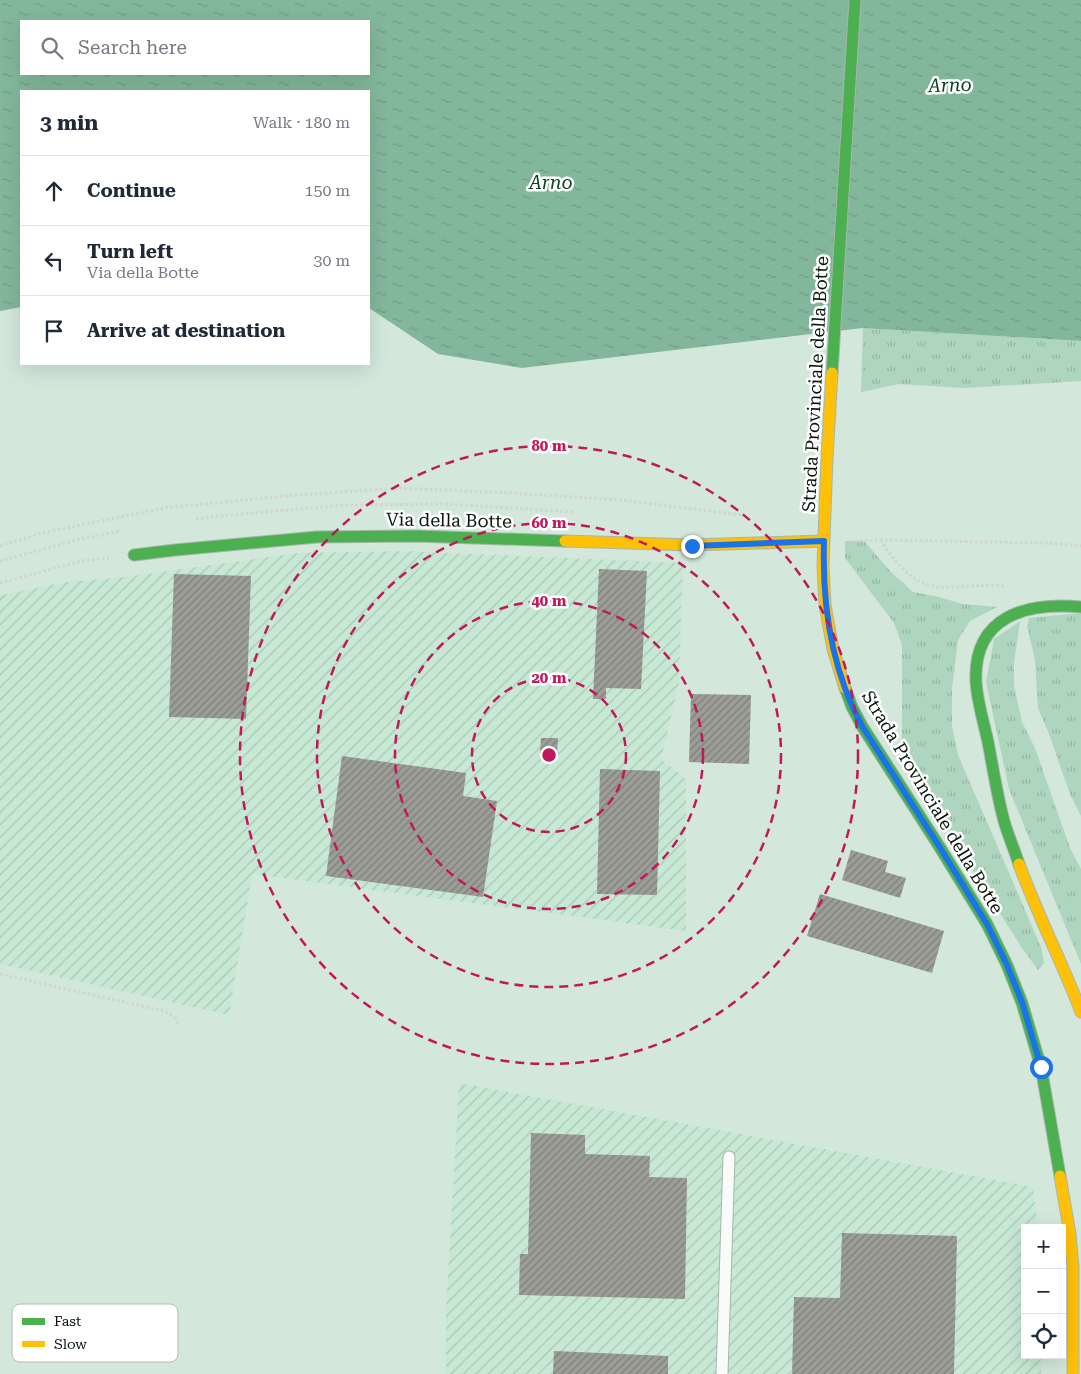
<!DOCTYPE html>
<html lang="en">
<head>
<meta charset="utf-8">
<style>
	body { margin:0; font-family:"Roboto Serif",serif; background:#f6f6f7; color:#1f2937 }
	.controls { position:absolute; right:15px; bottom:15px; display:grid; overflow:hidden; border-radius:0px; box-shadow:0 5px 20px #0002 }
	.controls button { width:45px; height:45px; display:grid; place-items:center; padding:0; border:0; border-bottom:1px solid #e0e1e3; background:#fff; color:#1f2937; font:25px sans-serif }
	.stop { position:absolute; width:15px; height:15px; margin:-11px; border:4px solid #1a73e8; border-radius:50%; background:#fff }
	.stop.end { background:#1a73e8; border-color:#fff; box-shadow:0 1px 5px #0008 }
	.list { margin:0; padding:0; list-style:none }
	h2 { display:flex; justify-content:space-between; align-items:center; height:65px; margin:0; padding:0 20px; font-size:21px }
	h2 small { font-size:16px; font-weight:400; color:#747a83 }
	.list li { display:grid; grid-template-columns:32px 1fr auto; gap:15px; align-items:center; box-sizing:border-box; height:70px; padding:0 20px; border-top:1px solid #e0e1e3 }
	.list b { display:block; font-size:19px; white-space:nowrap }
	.list p { margin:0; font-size:16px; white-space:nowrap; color:#747a83 }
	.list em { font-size:16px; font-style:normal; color:#747a83 }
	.icon { flex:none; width:28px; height:28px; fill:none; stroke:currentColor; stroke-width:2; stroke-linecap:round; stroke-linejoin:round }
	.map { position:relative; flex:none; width:1081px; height:1374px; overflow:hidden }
	.search { position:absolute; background:#fff; box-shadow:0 5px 20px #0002; left:20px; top:20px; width:350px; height:55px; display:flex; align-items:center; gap:12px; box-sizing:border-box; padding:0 18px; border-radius:0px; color:#747a83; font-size:19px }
	.panel { position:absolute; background:#fff; box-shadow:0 5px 20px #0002; left:20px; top:90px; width:350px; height:275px; border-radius:0px }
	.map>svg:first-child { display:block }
	.industrial { fill:url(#industrial-furrows) }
	.grass { fill:url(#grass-tufts) }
	.water { fill:url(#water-ripples); fill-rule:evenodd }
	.building { fill:url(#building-hatch) }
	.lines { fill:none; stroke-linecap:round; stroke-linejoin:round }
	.lane-casing { stroke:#a6b6ad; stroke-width:13 }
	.fast-casing { stroke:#a6b6ad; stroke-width:13 }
	.slow-casing { stroke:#a6b6ad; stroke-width:13 }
	.path { stroke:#d0d5d2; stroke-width:3; stroke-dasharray:2.5 2.5; stroke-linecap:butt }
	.lane { stroke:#f8fbfa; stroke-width:11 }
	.fast { stroke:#4caf50; stroke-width:11 }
	.slow { stroke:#ffc107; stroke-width:11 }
	.route { stroke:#1a73e8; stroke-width:6 }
	.ring { fill:none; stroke:#c2185b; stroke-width:2.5; stroke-dasharray:9 6 }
	.labels { text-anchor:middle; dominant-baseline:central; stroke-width:5; stroke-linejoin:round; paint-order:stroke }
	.street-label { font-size:18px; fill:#08150e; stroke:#fff }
	.water-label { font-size:19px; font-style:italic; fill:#0b4229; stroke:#fff }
	.key { fill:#fff; stroke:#b5b9b7; stroke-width:1 }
	.key-label { font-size:14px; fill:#08150e }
	.centre { fill:#c2185b; stroke:#fff; stroke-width:2.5 }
	.ring-label { font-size:15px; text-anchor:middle; font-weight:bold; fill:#c2185b; stroke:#fff; stroke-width:5; stroke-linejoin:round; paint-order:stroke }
</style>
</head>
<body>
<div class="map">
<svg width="1081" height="1374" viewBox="0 0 1081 1374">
	<defs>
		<pattern id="industrial-furrows" width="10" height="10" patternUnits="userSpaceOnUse" patternTransform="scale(1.25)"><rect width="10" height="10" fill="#c7e9d4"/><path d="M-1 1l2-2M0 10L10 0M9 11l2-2" fill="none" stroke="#a9c7b5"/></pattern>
		<pattern id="grass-tufts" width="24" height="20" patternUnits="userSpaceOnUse" patternTransform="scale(1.25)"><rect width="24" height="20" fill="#aed5be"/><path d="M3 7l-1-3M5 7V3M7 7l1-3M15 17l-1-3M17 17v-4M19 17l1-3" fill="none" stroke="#94b6a2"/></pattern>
		<pattern id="water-ripples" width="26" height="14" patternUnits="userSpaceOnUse" patternTransform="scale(1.25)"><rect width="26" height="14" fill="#83b79b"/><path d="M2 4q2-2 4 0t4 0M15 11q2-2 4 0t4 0" fill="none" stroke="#709c84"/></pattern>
		<pattern id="building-hatch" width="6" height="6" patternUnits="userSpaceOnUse" patternTransform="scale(1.25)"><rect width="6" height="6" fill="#9b9d96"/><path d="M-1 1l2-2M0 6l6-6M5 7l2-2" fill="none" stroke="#7c7f79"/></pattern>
	</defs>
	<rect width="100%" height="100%" fill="#d3e7db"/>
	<path class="industrial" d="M 405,551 L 683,563 L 679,683 L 661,759 L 686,779 L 686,931 L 252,874 L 229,1015 L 0,964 L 0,596 L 7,594 L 66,582 L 125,577 L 298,553 Z
		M 459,1083 L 1033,1187 L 1038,1228 L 1025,1228 L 1025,1355 L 1041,1355 L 1041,1374 L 446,1374 L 446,1309 Z"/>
	<path class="grass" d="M 863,328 L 1081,341 L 1081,381 L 964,388 L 899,384 L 861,392 Z
		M 845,541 L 864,541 L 891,572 L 913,592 L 935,596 L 963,604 L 997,607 L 970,621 L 958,640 L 952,688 L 952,726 L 958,755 L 1041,947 L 1044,963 L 1038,970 L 1020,945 L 937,814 L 907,771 L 902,742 L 902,645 L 894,623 L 845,558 Z
		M 1081,613 L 1081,816 L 1070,794 L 1049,734 L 1038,708 L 1035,660 L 1027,626 L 1029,618 Z
		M 1020,621 L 1014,663 L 1014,686 L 1022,722 L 1035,748 L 1070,848 L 1081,869 L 1081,964 L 1009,789 L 986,682 L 994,639 Z"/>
	<path class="water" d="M 0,0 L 1081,0 L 1081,341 L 863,328 L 522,368 L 438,354 L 369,308 L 369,91 L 21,91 L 21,307 L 0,311 ZM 21,21 L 369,21 L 369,74 L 21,74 Z"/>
	<path class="building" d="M 599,569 L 647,571 L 641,689 L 606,688 L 606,699 L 593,699 Z
		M 174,574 L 251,576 L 246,719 L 169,717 Z
		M 691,694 L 751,695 L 749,764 L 689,762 Z
		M 541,738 L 558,738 L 557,754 L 540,753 Z
		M 342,756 L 466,773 L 463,796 L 497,801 L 483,897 L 326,876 Z
		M 600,769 L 660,771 L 657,895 L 597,894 Z
		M 851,850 L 888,861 L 885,872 L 906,878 L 900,898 L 842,880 Z
		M 820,894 L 944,931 L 932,973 L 807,936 Z
		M 531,1133 L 585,1135 L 585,1154 L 650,1156 L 649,1177 L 687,1178 L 685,1299 L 519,1295 L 520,1254 L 528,1254 Z
		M 842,1233 L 957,1236 L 954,1374 L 792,1374 L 794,1297 L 840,1298 Z
		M 554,1351 L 668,1356 L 668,1374 L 553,1374 Z"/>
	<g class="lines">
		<g class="lane-casing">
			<path id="lane" d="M 722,1374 L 729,1157"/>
		</g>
		<g class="fast-casing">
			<path id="fast" d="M 832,373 L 855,0
				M 134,555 L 175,550 L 317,537 L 416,536 L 565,541
				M 845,688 L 852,707 L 862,726 L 939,846 L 987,924 L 1007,965 L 1022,1003 L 1041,1067 L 1060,1176
				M 1019,864 C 1014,849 1008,835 1004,821 C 997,795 993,768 988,742 C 984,724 977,700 976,682 C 973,616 1026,602 1081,607"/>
		</g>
		<g class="slow-casing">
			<path id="slow" d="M 832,373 L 827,458 L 823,565 L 825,605 L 833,649 L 845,688
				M 565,541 L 692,545 L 824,541
				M 1019,864 C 1037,914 1062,962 1081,1012
				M 1060,1176 L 1070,1234 L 1073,1268 L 1073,1374"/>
		</g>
		<path class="path" d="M 196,519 L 217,516 L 347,505 L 445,504 L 574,512
			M 881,540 C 895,563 912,585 940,587 C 952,588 964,586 976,586 C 986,585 997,585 1007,587
			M 850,541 L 881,540 L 1047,543 L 1081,546
			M 0,546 L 42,533 L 164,508 L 285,496 L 399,488 L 512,493 L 620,500 L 743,515
			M 0,561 L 80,539 L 120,531
			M 0,583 L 81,561 L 109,558
			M 0,974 L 164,1011 L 175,1018 L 179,1026"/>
		<use href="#lane" class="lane"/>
		<use href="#fast" class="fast"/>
		<use href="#slow" class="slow"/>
	</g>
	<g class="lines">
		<path class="route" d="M 692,546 L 824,541 C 822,605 831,669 862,726 L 939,846 L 987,924 L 1007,965 L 1022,1002 L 1041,1067"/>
	</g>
	<g class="ring">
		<circle cx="549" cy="755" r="77"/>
		<circle cx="549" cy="755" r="154"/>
		<circle cx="549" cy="755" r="232"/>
		<circle cx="549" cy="755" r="309"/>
	</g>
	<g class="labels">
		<g class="street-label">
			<text transform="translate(815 384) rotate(-87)">Strada Provinciale della Botte</text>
			<text transform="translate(449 520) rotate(1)">Via della Botte</text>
			<text transform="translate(933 802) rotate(59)">Strada Provinciale della Botte</text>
		</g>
		<g class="water-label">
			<text transform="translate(950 85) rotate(-2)">Arno</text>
			<text x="551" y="182">Arno</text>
		</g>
	</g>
	<rect x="12" y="1304" width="166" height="58" rx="8" class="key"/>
	<rect x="22" y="1318" width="23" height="7" fill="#4caf50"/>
	<rect x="22" y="1341" width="23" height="6" fill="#ffc107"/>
	<g class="key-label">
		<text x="54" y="1326">Fast</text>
		<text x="54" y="1349">Slow</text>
	</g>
	<circle cx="549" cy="755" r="8" class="centre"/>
	<g class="ring-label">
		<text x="549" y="451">80 m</text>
		<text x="549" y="528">60 m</text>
		<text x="549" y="606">40 m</text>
		<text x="549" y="683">20 m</text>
	</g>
</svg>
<div class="controls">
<button>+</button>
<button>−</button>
<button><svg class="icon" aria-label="locate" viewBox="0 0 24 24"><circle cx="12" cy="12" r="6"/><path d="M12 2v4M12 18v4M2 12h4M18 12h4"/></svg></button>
</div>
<div class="stop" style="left:1041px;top:1067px"></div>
<div class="stop end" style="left:692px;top:546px"></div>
<div class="search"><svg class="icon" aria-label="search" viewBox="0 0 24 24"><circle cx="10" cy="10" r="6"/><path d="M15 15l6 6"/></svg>Search here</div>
<section class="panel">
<h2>3 min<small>Walk · 180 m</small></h2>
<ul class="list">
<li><svg class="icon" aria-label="ahead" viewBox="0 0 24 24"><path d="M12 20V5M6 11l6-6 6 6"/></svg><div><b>Continue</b></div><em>150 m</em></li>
<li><svg class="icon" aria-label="left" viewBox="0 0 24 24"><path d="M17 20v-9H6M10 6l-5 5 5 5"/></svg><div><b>Turn left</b><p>Via della Botte</p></div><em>30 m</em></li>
<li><svg class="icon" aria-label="arrive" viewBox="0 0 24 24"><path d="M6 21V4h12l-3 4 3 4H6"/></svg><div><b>Arrive at destination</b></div></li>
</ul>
</section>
</div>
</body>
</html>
